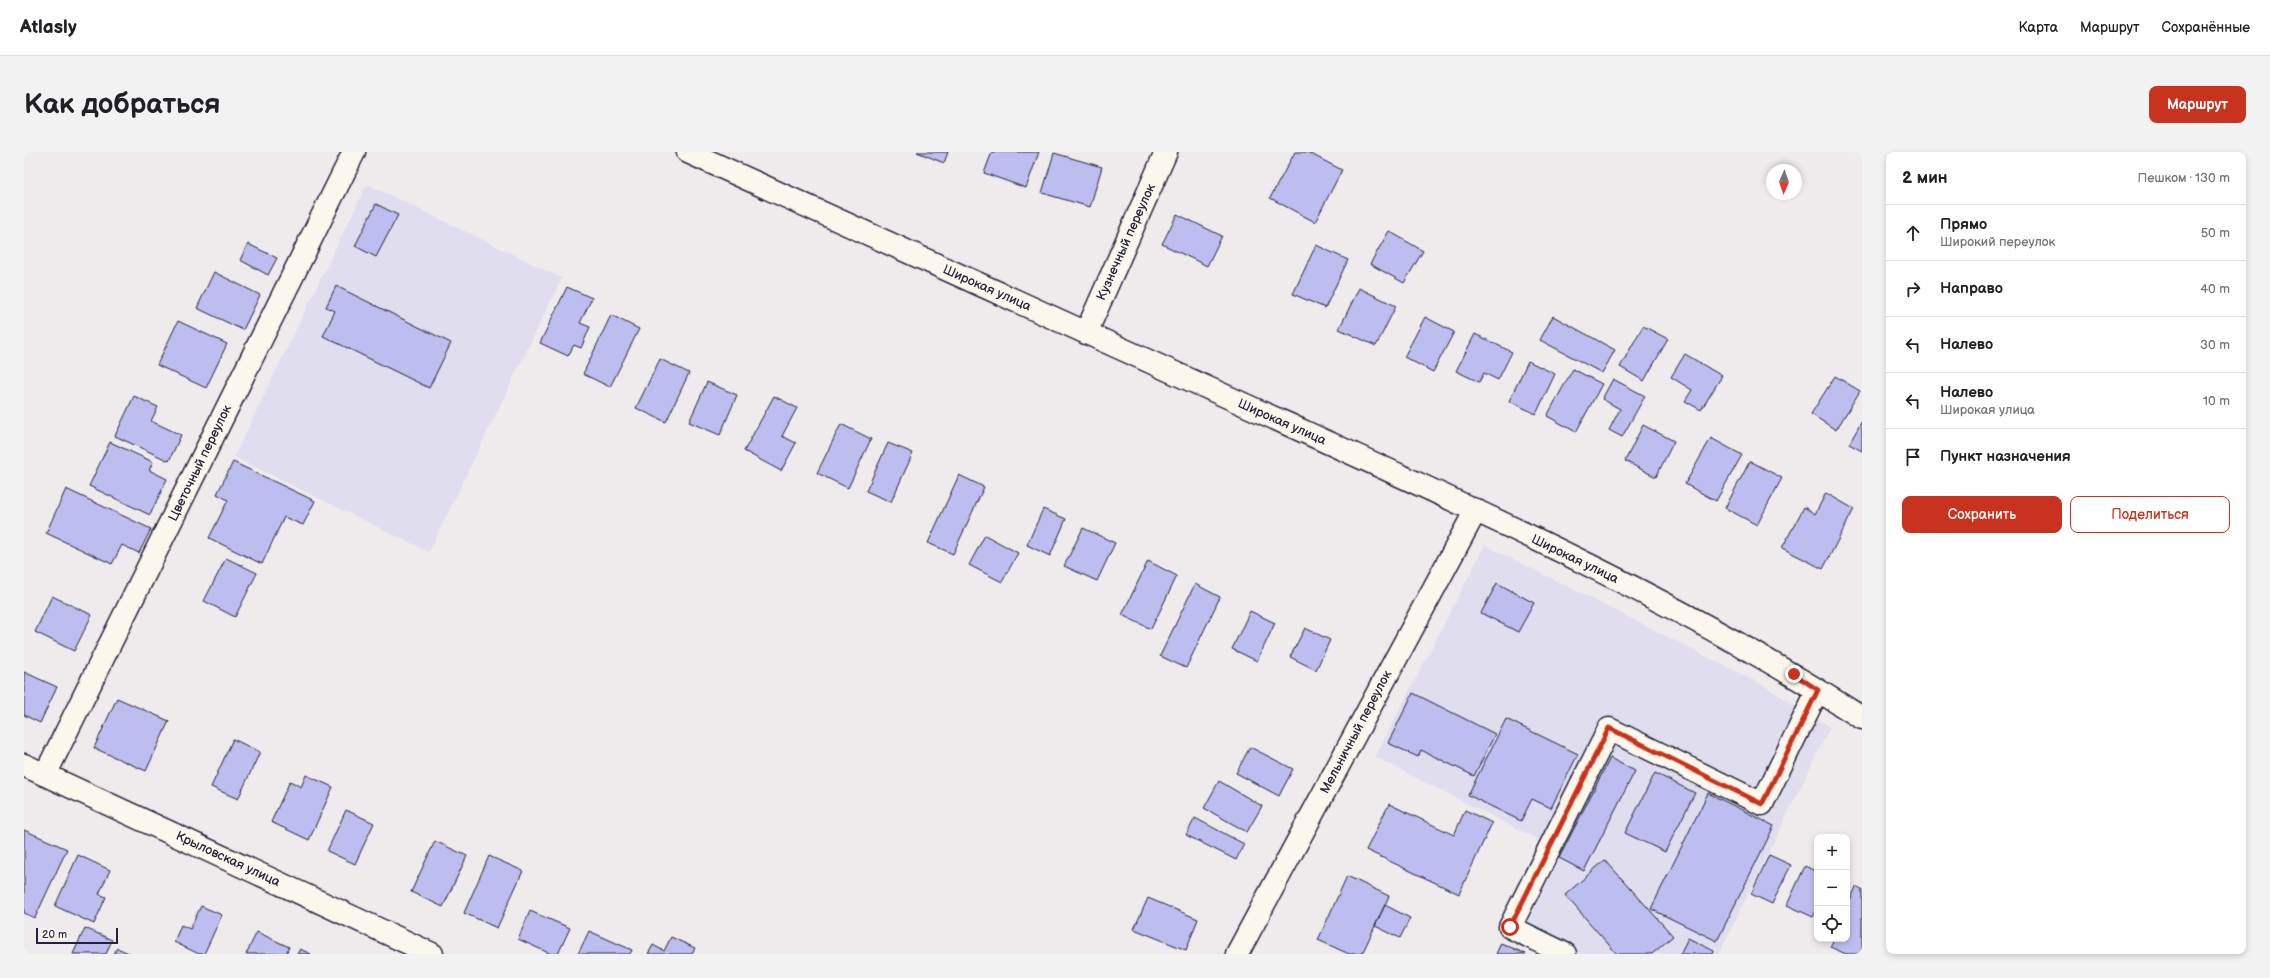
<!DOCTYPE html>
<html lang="ru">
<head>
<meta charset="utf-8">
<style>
	body { margin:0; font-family:"Balsamiq Sans",sans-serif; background:#f2f2f2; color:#202124 }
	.controls { position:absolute; right:12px; bottom:12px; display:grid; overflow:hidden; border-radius:8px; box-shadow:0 2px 6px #0003 }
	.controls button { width:36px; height:36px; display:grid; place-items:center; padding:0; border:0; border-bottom:1px solid #e0e0e0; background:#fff; color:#202124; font:20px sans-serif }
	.compass { position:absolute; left:1742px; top:12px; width:36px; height:36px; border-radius:50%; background:#fff; box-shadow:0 2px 6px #0003; rotate:182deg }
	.scale { position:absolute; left:12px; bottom:10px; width:82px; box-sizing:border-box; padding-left:4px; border:2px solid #22223b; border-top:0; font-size:11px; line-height:14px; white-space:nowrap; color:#22223b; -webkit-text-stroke:3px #fbf7ec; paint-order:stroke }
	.stop { position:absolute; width:12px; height:12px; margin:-9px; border:3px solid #c8321e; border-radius:50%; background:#fff }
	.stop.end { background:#c8321e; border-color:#fff; box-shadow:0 1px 4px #0008 }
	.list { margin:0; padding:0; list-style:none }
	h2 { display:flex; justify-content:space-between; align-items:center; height:52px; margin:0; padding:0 16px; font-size:17px }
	h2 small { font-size:13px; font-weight:400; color:#757577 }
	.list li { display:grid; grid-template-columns:26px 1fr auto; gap:12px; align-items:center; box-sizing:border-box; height:56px; padding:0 16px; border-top:1px solid #e0e0e0 }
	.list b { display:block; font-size:15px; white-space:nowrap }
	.list p { margin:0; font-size:13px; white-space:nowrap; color:#757577 }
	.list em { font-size:13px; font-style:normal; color:#757577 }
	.actions { display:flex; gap:8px; padding:12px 16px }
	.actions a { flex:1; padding:9px 0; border:1px solid #c8321e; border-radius:8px; text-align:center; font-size:14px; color:#c8321e }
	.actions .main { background:#c8321e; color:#fff }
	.icon { flex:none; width:22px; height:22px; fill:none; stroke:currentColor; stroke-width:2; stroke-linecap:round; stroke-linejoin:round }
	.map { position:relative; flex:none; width:1838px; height:802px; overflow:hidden; border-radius:8px }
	header { display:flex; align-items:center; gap:24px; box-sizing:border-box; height:56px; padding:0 20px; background:#fff; border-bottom:1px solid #e0e0e0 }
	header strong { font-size:19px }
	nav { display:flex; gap:22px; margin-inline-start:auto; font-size:14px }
	.intro { display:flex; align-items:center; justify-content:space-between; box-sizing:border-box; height:96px; padding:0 24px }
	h1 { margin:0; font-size:28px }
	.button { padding:10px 18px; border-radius:8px; background:#c8321e; color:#fff; font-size:14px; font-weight:700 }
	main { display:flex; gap:24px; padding:0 24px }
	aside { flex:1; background:#fff; border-radius:8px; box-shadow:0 2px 6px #0003 }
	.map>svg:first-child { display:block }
	.built { fill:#e0ddee }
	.building { fill:#bdbdef; stroke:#22223b }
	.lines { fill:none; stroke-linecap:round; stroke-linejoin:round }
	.minor-casing { stroke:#22223b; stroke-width:25 }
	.minor { stroke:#fbf7ec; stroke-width:22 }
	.route { stroke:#c8321e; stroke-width:5 }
	.labels { text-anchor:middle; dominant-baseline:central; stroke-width:4; stroke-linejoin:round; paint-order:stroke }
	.street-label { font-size:13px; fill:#22223b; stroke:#fbf7ec }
</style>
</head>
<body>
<header>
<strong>Atlasly</strong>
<nav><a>Карта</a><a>Маршрут</a><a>Сохранённые</a></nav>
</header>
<div class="intro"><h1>Как добраться</h1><a class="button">Маршрут</a></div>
<main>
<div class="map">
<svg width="1838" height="802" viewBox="0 0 1838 802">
	<rect width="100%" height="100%" fill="#efebed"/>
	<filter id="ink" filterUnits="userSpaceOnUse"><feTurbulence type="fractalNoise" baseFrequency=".025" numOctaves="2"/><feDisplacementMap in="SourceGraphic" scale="8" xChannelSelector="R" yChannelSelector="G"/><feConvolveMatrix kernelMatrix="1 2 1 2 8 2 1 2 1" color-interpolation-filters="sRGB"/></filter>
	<g filter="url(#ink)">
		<path class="built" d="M 343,32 L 538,126 L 405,400 L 210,305 Z
			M 1461,393 L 1739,533 L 1806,575 L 1695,802 L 1555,802 L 1477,763 L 1515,688 L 1351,605 Z"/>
		<path class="building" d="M 893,0 L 924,0 L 920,11 Z
			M 968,0 L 1015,0 L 1002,36 L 960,21 Z
			M 1271,0 L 1283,0 L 1318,18 L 1291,70 L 1246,46 Z
			M 1030,1 L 1078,15 L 1066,55 L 1018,41 Z
			M 352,52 L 374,63 L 352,105 L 331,94 Z
			M 1153,62 L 1198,84 L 1183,114 L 1138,92 Z
			M 1365,79 L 1399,99 L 1380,131 L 1346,112 Z
			M 224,92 L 253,106 L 244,123 L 216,108 Z
			M 1292,93 L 1324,108 L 1301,156 L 1269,142 Z
			M 190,120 L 236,143 L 219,178 L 173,156 Z
			M 312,134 L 427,191 L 405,236 L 299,184 L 311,159 L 302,155 Z
			M 543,135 L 568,146 L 556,171 L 566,175 L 557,196 L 550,193 L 544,204 L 516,191 Z
			M 1335,136 L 1372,154 L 1352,194 L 1315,177 Z
			M 587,163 L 615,177 L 586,235 L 559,222 Z
			M 1529,164 L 1591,198 L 1578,221 L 1516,188 Z
			M 1401,165 L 1430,180 L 1409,220 L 1380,205 Z
			M 154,169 L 203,192 L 182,236 L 133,213 Z
			M 1619,174 L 1644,187 L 1620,229 L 1596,215 Z
			M 1451,182 L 1488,200 L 1474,228 L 1460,221 L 1455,230 L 1432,219 Z
			M 1661,202 L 1698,224 L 1677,258 L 1661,249 L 1668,238 L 1647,225 Z
			M 636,207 L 665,221 L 642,270 L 612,256 Z
			M 1504,209 L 1531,222 L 1512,262 L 1485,249 Z
			M 1549,217 L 1578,232 L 1552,280 L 1523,264 Z
			M 1811,224 L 1836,239 L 1812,278 L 1787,262 Z
			M 1589,227 L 1621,244 L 1598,285 L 1585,278 L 1596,257 L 1578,247 Z
			M 683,230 L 713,243 L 696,283 L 665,270 Z
			M 110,244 L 134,255 L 127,269 L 157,283 L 145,309 L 91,284 Z
			M 750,244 L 773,256 L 758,284 L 772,291 L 757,319 L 720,299 Z
			M 1838,269 L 1838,299 L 1825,292 Z
			M 817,272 L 847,287 L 824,336 L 793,321 Z
			M 1619,273 L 1650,289 L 1632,325 L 1601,309 Z
			M 1687,286 L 1718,303 L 1692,349 L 1661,332 Z
			M 86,290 L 129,310 L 125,318 L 143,327 L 126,363 L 65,334 Z
			M 864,291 L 889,301 L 867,350 L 842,339 Z
			M 1726,309 L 1758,326 L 1733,373 L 1701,356 Z
			M 209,310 L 291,349 L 279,373 L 260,365 L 238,412 L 185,386 L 204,348 L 193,342 Z
			M 935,323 L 960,335 L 929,402 L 904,391 Z
			M 42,337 L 127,377 L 115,401 L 98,393 L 88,412 L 22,381 Z
			M 1802,341 L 1830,357 L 1799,417 L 1758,396 L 1780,355 L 1791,362 Z
			M 1019,357 L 1042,367 L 1026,404 L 1003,393 Z
			M 1059,376 L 1091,391 L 1073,429 L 1040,414 Z
			M 961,383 L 994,401 L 978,430 L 945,413 Z
			M 202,406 L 233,421 L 211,465 L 180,449 Z
			M 1124,409 L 1153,424 L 1127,477 L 1098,463 Z
			M 1473,431 L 1510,451 L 1494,480 L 1457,461 Z
			M 1171,432 L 1196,445 L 1162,516 L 1136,504 Z
			M 28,444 L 68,463 L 50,499 L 11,480 Z
			M 1226,459 L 1251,471 L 1233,509 L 1208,497 Z
			M 1281,476 L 1306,488 L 1292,518 L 1266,505 Z
			M 0,520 L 33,535 L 16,571 L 0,563 Z
			M 1389,541 L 1471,582 L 1450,624 L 1397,598 L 1394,605 L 1364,591 Z
			M 93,546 L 145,569 L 122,619 L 70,596 Z
			M 1482,567 L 1554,602 L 1527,656 L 1508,647 L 1497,669 L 1444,643 Z
			M 209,587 L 236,600 L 214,647 L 187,635 Z
			M 1226,595 L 1269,617 L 1255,644 L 1212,621 Z
			M 1586,606 L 1611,619 L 1560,719 L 1535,706 Z
			M 1631,621 L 1671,641 L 1641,700 L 1601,681 Z
			M 282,623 L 309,635 L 285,688 L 247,670 L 266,629 L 277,635 Z
			M 1195,629 L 1238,654 L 1223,680 L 1180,656 Z
			M 1684,641 L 1750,674 L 1693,789 L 1627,757 Z
			M 1365,652 L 1430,683 L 1441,658 L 1468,671 L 1435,742 L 1342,698 Z
			M 322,658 L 350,671 L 331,712 L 303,699 Z
			M 1171,666 L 1220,692 L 1212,708 L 1162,683 Z
			M 0,678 L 43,697 L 11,766 L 0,761 Z
			M 411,689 L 443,704 L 419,755 L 387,740 Z
			M 54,703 L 86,718 L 75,742 L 82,745 L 70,772 L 31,754 Z
			M 1745,703 L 1767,713 L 1748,752 L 1727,742 Z
			M 465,704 L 499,719 L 473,776 L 440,761 Z
			M 1581,708 L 1649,784 L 1628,802 L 1593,802 L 1541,743 Z
			M 1781,714 L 1793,720 L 1793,757 L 1789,765 L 1763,753 Z
			M 1323,724 L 1365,744 L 1338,802 L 1325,802 L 1294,788 Z
			M 1832,735 L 1838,738 L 1838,802 L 1822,802 L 1806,795 L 1810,787 L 1823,787 L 1823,756 Z
			M 1124,746 L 1174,767 L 1162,798 L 1110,777 Z
			M 1361,753 L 1386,766 L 1376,786 L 1351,774 Z
			M 177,754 L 198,763 L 180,802 L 175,802 L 150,790 L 157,773 L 166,777 Z
			M 506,759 L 546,776 L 534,802 L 527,802 L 494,787 Z
			M 61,776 L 88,788 L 82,802 L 49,802 Z
			M 565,779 L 608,798 L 606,802 L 554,802 Z
			M 233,780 L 265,795 L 262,802 L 222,802 Z
			M 647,785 L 671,796 L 668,802 L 624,802 L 629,793 L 640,799 Z
			M 1664,786 L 1690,799 L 1689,802 L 1656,802 Z
			M 1477,791 L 1502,802 L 1472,802 Z
			M 93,796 L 107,802 L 90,802 Z
			M 276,797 L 287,802 L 273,802 Z"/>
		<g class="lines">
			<g class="minor-casing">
				<path id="minor" d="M 664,0 C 863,90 1062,181 1261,271 C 1457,360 1656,449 1838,566
					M 1062,181 L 1142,0
					M 0,613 L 408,802
					M 21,623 L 330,0
					M 1213,802 L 1452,358
					M 1541,802 L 1486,775 L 1585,577 L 1738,652 L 1794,538"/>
			</g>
			<use href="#minor" class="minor"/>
		</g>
	</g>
	<g class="lines" filter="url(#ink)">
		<path class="route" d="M 1486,775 L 1585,576 L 1738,652 L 1794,538 L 1770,522"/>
	</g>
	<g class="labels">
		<g class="street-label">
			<text transform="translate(1102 90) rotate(-66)">Кузнечный переулок</text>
			<text transform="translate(963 136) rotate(24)">Широкая улица</text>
			<text transform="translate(1258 270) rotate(24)">Широкая улица</text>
			<text transform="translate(176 311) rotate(-64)">Цветочный переулок</text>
			<text transform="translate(1551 407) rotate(26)">Широкая улица</text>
			<text transform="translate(1332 580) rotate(-62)">Мельничный переулок</text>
			<text transform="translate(204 707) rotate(25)">Крыловская улица</text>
		</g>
	</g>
</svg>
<div class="controls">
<button>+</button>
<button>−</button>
<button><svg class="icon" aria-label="locate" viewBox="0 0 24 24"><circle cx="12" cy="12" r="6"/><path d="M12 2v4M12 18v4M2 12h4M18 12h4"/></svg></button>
</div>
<svg class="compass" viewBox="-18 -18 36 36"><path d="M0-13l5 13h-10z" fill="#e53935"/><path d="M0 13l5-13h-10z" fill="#757577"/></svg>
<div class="scale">20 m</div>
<div class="stop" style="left:1486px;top:775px"></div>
<div class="stop end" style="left:1770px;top:522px"></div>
</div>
<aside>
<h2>2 мин<small>Пешком · 130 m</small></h2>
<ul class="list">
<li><svg class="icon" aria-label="ahead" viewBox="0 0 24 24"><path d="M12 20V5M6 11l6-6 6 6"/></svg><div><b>Прямо</b><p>Широкий переулок</p></div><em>50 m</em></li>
<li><svg class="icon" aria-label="right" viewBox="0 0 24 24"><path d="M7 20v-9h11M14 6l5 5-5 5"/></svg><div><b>Направо</b></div><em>40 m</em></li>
<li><svg class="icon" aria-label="left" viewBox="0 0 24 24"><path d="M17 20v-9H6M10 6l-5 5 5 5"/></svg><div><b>Налево</b></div><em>30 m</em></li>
<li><svg class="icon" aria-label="left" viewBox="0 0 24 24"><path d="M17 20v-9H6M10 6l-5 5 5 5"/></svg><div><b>Налево</b><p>Широкая улица</p></div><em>10 m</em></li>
<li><svg class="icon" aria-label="arrive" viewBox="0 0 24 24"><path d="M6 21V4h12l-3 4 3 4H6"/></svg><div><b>Пункт назначения</b></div></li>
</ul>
<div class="actions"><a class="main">Сохранить</a><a>Поделиться</a></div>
</aside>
</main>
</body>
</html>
